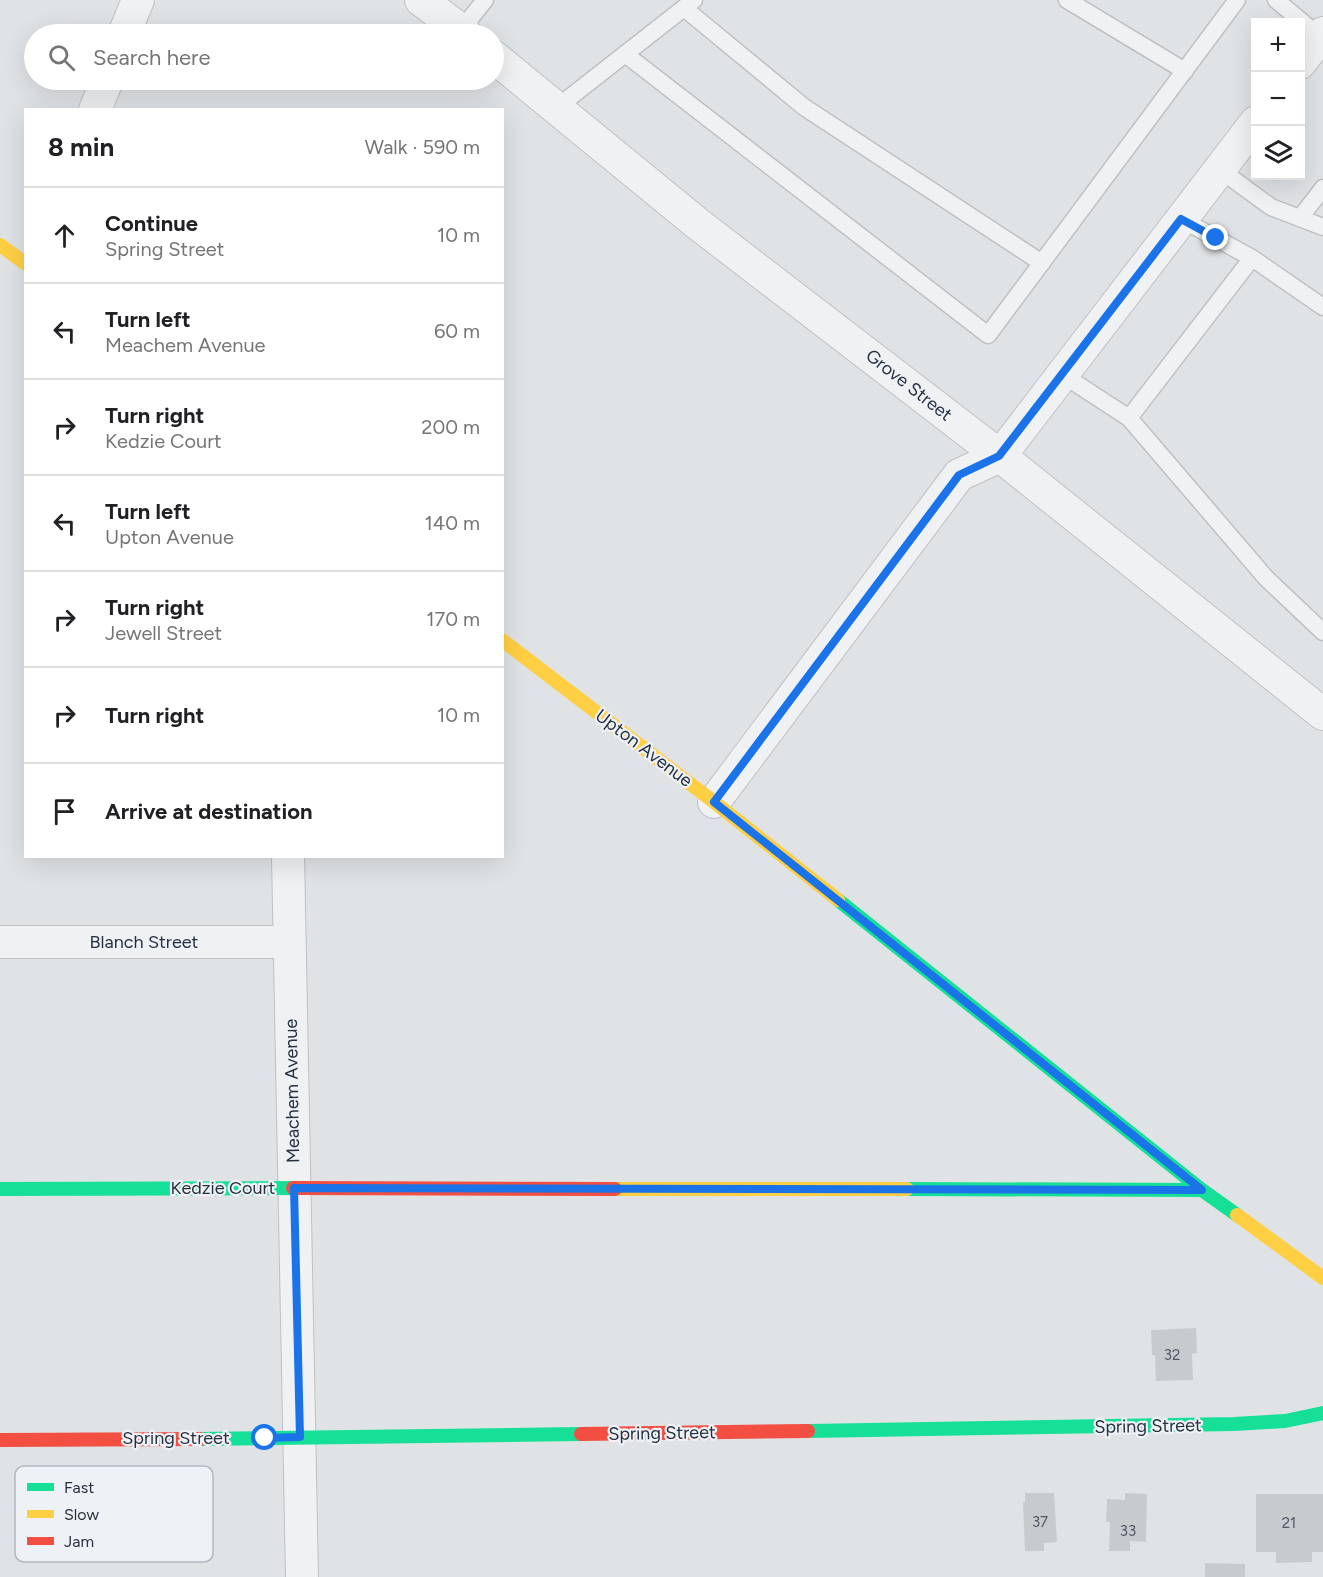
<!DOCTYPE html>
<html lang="en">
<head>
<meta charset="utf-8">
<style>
	body { margin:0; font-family:Figtree,sans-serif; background:#f6f6f6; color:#202124 }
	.controls { position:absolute; right:18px; top:18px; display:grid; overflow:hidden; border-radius:0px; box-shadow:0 6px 24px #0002 }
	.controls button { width:54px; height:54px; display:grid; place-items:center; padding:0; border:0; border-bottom:2px solid #e0e0e0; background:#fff; color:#202124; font:30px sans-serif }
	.stop { position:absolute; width:18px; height:18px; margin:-14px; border:4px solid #1a73e8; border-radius:50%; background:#fff }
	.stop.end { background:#1a73e8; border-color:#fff; box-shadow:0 2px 6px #0008 }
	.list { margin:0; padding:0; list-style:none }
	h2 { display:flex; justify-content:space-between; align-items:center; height:78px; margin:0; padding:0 24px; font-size:26px }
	h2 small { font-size:20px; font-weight:400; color:#757577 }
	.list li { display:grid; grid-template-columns:39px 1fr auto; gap:18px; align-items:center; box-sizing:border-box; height:96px; padding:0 24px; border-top:2px solid #e0e0e0 }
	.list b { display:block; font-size:22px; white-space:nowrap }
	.list p { margin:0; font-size:20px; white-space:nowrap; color:#757577 }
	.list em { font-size:20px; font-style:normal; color:#757577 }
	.icon { flex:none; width:33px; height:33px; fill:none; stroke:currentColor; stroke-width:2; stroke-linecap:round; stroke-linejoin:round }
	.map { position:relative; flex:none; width:1323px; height:1577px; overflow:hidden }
	.search { position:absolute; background:#fff; box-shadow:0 6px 24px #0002; left:24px; top:24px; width:480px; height:66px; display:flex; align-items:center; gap:15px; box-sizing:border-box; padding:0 21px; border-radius:33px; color:#757577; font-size:22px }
	.panel { position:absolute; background:#fff; box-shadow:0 6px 24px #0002; left:24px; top:108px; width:480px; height:750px; border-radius:0px }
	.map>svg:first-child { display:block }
	.building { fill:#c8cbce }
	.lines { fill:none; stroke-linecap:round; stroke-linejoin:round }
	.lane-casing { stroke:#bec1c4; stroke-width:19 }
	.street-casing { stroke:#bec1c4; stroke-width:34 }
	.lane { stroke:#f0f1f3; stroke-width:16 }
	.street { stroke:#f0f1f3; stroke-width:32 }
	.fast { stroke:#16e098; stroke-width:14 }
	.slow { stroke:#ffcf43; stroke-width:14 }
	.jam { stroke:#f24e42; stroke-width:14 }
	.route { stroke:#1a73e8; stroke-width:8 }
	.labels { text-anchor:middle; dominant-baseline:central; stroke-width:4.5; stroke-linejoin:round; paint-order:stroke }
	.number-label { font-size:15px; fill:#505864 }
	.street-label { font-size:18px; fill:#273040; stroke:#eef1f6 }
	.key { fill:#eef1f6; stroke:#b2b7bf; stroke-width:1.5 }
	.key-label { font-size:16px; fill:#273040 }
</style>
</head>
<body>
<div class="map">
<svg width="1323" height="1577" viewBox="0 0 1323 1577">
	<rect width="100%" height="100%" fill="#e0e3e6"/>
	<path class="building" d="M 1196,1328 L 1197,1353 L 1192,1354 L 1193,1380 L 1156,1381 L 1155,1355 L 1152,1355 L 1151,1330 Z
		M 1025,1493 L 1054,1493 L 1057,1542 L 1044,1543 L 1044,1551 L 1025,1551 L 1023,1502 L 1025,1502 Z
		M 1125,1493 L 1147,1494 L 1146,1542 L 1130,1541 L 1130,1551 L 1109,1551 L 1110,1522 L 1106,1522 L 1107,1499 L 1125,1500 Z
		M 1256,1494 L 1323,1494 L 1323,1552 L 1312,1552 L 1312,1562 L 1276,1563 L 1276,1552 L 1256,1552 Z
		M 1205,1563 L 1245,1564 L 1245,1577 L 1205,1577 Z"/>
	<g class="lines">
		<g class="lane-casing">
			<path id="lane" d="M 1067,0 L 1185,71
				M 1276,0 L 1320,37
				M 684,8 L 804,107 L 1042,263
				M 461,30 L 485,0
				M 625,54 L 988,335 L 1237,0
				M 555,109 L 694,0
				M 1219,169 L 1271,207 L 1323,227
				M 1300,218 L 1323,188
				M 1252,258 L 1323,307
				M 1063,375 L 1129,418 L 1252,258 L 1181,219
				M 1129,418 L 1266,578 L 1323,632"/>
		</g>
		<g class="street-casing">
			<path id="street" d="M 421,0 L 466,34
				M 124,34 L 138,0
				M 494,57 L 698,224 L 1000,456 L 1323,714
				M 1300,63 L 1323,33
				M 95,110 L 107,80
				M 714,802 L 959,475 L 1000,456 L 1256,122
				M 288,856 L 302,1577
				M 0,942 L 288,942"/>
		</g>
		<use href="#lane" class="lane"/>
		<use href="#street" class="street"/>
		<path class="fast" d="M 838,900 L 1202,1190 L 1237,1215
			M 0,1189 L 293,1188
			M 907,1189 L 1202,1190
			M 808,1431 L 1234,1424 L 1285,1421 L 1323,1413
			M 200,1439 L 581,1434"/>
		<path class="slow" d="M 0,245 L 26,264
			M 502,640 L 714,802 L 838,900
			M 615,1189 L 907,1189
			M 1237,1215 L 1323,1278"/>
		<path class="jam" d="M 293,1188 L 615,1189
			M 581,1434 L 808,1431
			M 0,1440 L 200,1439"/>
	</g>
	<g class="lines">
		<path class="route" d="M 265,1438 L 300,1437 L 294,1188 L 1202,1190 L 714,802 L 959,475 L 999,456 L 1181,219 L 1216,238"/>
	</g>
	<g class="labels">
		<g class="number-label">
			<text x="1172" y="1355">32</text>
			<text x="1040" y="1522">37</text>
			<text x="1289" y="1523">21</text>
			<text x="1128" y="1531">33</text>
		</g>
		<g class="street-label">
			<text transform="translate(909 385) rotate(38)">Grove Street</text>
			<text transform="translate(644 748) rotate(37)">Upton Avenue</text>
			<text x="144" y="942">Blanch Street</text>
			<text transform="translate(292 1091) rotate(-91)">Meachem Avenue</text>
			<text x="223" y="1188">Kedzie Court</text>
			<text transform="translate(1148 1426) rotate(-1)">Spring Street</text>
			<text transform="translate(662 1433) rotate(-1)">Spring Street</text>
			<text x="176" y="1438">Spring Street</text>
		</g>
	</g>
	<rect x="15" y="1466" width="198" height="96" rx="9" class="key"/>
	<rect x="27" y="1483" width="27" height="8" fill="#16e098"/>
	<rect x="27" y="1510" width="27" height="8" fill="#ffcf43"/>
	<rect x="27" y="1537" width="27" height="8" fill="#f24e42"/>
	<g class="key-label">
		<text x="64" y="1493">Fast</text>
		<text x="64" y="1520">Slow</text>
		<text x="64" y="1547">Jam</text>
	</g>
</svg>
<div class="controls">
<button>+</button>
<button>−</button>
<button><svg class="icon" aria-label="layers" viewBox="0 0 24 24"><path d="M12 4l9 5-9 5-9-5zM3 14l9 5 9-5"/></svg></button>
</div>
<div class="stop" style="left:265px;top:1438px"></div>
<div class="stop end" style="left:1216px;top:238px"></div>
<div class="search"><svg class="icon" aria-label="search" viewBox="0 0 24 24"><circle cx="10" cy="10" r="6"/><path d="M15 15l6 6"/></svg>Search here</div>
<section class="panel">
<h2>8 min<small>Walk · 590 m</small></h2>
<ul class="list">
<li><svg class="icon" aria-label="ahead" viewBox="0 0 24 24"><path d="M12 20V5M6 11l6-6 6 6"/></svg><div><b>Continue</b><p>Spring Street</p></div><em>10 m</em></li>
<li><svg class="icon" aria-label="left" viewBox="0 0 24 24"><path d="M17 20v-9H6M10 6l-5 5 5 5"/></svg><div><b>Turn left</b><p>Meachem Avenue</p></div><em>60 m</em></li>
<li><svg class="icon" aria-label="right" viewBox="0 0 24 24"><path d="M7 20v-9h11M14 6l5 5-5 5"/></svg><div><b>Turn right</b><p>Kedzie Court</p></div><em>200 m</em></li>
<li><svg class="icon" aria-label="left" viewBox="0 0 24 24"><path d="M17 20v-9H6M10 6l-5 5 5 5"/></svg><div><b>Turn left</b><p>Upton Avenue</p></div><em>140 m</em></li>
<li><svg class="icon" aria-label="right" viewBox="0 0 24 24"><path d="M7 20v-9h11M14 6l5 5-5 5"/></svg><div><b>Turn right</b><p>Jewell Street</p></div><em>170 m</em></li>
<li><svg class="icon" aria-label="right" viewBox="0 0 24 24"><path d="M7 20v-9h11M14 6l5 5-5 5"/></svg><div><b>Turn right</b></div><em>10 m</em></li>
<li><svg class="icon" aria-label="arrive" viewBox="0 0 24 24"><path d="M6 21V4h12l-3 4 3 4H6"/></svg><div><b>Arrive at destination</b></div></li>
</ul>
</section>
</div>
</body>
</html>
